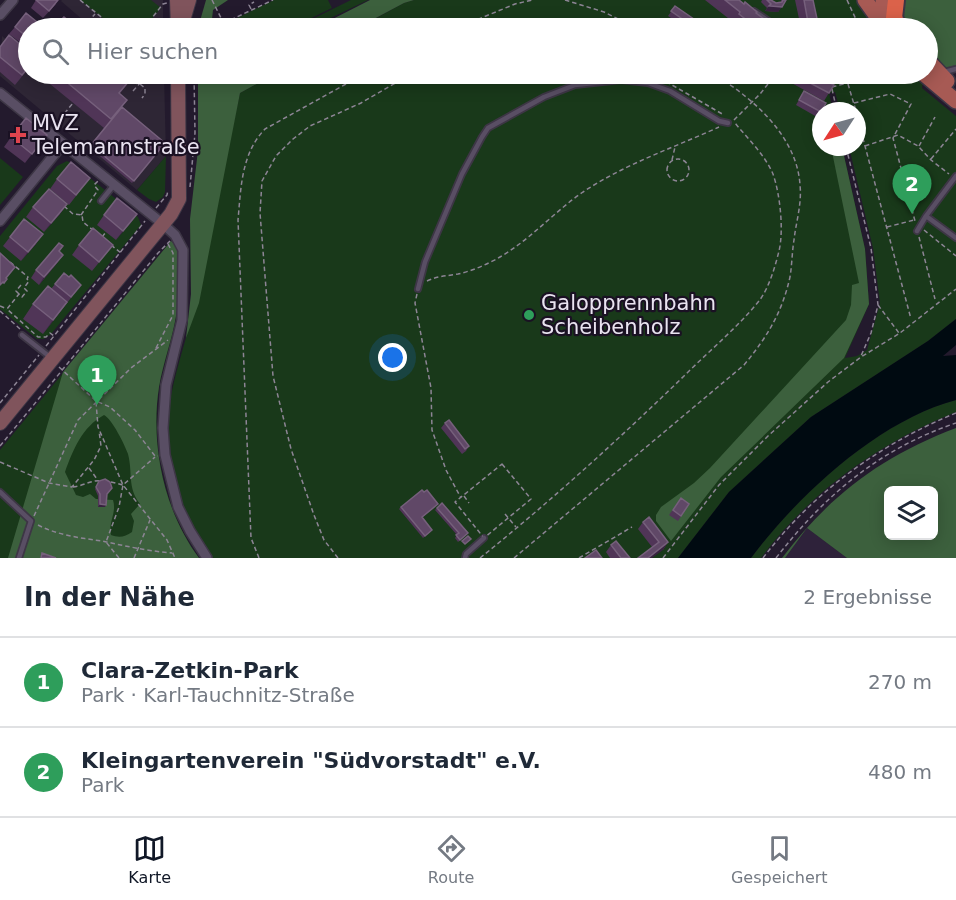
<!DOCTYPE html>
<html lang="de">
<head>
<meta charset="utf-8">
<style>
	body { margin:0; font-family:"DejaVu Sans",sans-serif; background:#f6f6f7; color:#1f2937 }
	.controls { position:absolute; right:18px; bottom:18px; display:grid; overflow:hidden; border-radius:9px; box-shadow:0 3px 15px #0003 }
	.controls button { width:54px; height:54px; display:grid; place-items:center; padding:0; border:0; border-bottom:2px solid #e0e1e3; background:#fff; color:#1f2937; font:30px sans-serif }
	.compass { position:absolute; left:812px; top:102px; width:54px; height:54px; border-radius:50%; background:#fff; box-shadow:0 3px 15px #0003; rotate:234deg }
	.you { position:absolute; left:393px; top:358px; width:21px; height:21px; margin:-15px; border:4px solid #fff; border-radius:50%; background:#1a73e8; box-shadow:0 0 0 9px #1a73e833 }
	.badge { display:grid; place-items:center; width:39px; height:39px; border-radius:50%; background:#111827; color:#fff; font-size:20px; font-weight:700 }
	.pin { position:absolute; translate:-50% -50px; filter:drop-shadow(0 2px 3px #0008) }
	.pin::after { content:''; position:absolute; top:32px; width:21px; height:18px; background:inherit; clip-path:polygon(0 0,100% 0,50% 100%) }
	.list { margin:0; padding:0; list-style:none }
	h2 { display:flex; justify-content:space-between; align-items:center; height:78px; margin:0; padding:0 24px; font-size:26px }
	h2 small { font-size:20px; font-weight:400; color:#747a83 }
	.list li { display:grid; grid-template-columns:39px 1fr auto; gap:18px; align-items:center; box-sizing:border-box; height:90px; padding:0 24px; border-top:2px solid #e0e1e3 }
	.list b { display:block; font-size:22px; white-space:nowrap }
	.list p { margin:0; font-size:20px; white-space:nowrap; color:#747a83 }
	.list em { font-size:20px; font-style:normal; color:#747a83 }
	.icon { flex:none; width:33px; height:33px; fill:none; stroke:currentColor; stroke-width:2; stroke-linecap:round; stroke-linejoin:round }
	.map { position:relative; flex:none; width:956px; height:558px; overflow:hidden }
	.search { position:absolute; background:#fff; box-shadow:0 3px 15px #0003; left:18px; right:18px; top:18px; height:66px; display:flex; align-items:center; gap:15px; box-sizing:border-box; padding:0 21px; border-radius:33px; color:#747a83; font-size:22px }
	.sheet { height:258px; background:#fff }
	nav { display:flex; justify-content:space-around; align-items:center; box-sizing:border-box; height:84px; border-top:2px solid #e0e1e3; background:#fff; font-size:16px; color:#747a83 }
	nav a { display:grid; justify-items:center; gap:3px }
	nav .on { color:#111827 }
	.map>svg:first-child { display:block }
	.built { fill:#2e223a }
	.education { fill:#2e2635 }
	.green { fill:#19391a; fill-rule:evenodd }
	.forest { fill:#3c603d; fill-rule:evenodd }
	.water { fill:#000a11 }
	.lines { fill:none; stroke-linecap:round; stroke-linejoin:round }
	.lane-casing { stroke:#3d3645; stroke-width:8 }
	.street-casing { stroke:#3d3645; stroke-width:12 }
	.secondary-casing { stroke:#3d3645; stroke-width:16 }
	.primary-casing { stroke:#3d3645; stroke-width:18 }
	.highway-casing { stroke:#3d3645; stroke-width:20 }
	.path { stroke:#8d8595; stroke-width:1.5; stroke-dasharray:4.5 3; stroke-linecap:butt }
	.lane { stroke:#594e64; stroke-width:4.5 }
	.street { stroke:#594e64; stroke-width:9 }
	.secondary { stroke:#80545c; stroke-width:14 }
	.primary { stroke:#a75a54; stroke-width:15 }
	.highway { stroke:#db624a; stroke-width:16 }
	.wall { fill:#503557 }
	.shaded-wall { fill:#37223f }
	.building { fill:#604867; stroke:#76607c; stroke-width:1.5 }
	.health-dot { fill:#e0444e; stroke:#1a1123; stroke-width:2 }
	.leisure-dot { fill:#2e9e5b; stroke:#1a1123; stroke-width:2 }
	.labels { text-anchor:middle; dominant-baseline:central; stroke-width:4.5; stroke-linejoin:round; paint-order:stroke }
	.poi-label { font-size:21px; fill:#e9e3f0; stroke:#1a1123; text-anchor:start }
</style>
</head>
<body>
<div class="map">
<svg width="956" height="558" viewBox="0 0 956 558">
	<rect width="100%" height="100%" fill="#231a2d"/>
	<path class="built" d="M 807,528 L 847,558 L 785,558 Z"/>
	<path class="education" d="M 62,0 L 163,0 L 163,28 L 76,28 L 83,20 L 61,1 Z
		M 2,36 L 28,58 L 28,74 L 164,74 L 166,156 L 137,190 L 0,76 Z"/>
	<path class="green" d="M 80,0 L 151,0 L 161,8 L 144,28 L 115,28 Z
		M 274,0 L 328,0 L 332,8 L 291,28 L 228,28 L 225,24 Z
		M 351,0 L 368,0 L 310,28 L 294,28 Z
		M 414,0 L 857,0 L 877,28 L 358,28 L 404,3 Z
		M 275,74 L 915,74 L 923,81 L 922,88 L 956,116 L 956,319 L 928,341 L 811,417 L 729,492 L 678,558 L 213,558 C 177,516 160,439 173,386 C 180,355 191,325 197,293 C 211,226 226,160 240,93 ZM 835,92 L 840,111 L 857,111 L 857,147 L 849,147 L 873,248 L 880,303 L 867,350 L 857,356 L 845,358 L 869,304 L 865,249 L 842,147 L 821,147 L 821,111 L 833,111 L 829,93 Z
		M 166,156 L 165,192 L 163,197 L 156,202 L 149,199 L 137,190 Z
		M 0,158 L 23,177 L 0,205 Z
		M 67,161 L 71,163 L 105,190 L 98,199 L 104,203 L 110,194 L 138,217 L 141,225 L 51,334 L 44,339 L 37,339 L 0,309 L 0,236 L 57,166 Z
		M 171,241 C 173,263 179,294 176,315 C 173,339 163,363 159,387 C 150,444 164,511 199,558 L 0,558 L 0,450 Z
		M 956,400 L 956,412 C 879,443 811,491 761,558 L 751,558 C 797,496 879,420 956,400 Z"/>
	<path class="forest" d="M 206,0 L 228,0 L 213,10 L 211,28 L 198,28 Z
		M 370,0 L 414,0 L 404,3 L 357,28 L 315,28 Z
		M 900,0 L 956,0 L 956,66 L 946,69 L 940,66 L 928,52 L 928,28 L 909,28 L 898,9 Z
		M 198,74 L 275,74 L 240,93 L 199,303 L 186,338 L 191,294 L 190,219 L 198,150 Z
		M 831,147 L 842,147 L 865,249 L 869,304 L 844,358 L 721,477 L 671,541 L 656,521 L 656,515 L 661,507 L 694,483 L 710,468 L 846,320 L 851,305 L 852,285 L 859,283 Z
		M 171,241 L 177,246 C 177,269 180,294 176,316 C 172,340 163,363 159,387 C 150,445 164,511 199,558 L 8,558 L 63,372 ZM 104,415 C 112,419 125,445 128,454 C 133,473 127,487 140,504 L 131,514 L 134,521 L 132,532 C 125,537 119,538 111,535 C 108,522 117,513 113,500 L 96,499 L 90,494 L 83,497 L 76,495 L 65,472 C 73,450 82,427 104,415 Z
		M 956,428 L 956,558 L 847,558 L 807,528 L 785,558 L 782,558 C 830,495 882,456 956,428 ZM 888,490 L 934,490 L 934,536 L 888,536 Z"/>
	<path class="water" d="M 956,319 L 956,345 L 943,356 L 956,355 L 956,400 C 879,420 797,496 751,558 L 678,558 L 729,492 L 811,417 L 928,341 Z"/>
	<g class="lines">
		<g class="lane-casing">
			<path id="lane" d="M 754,11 L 779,28
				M 944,72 L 956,69
				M 101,201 L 114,185
				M 926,216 L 956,238
				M 917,231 L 926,216 L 956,176
				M 418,289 L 425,262 L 462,174 L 482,137 L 488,128 L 544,97 L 575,85 L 621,80 L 648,83 L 670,91 L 719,121 L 728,123
				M 22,335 L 50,357
				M 0,492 L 31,521 L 19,558
				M 465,558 L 466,554 L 484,538"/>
		</g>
		<g class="street-casing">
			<path id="street" d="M 0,15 L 13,0
				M 0,93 L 163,224 L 175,235 L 183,250 L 182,320 L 166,385 L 163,428 L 165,455 L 178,507 L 190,531 L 207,558
				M 0,221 L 63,144"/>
		</g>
		<g class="secondary-casing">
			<path id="secondary" d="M 177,0 L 178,28
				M 179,24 L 184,17 L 189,0
				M 0,423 L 171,214 L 179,199 L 178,74"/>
		</g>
		<g class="primary-casing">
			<path id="primary" d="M 865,0 L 885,28
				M 883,0 L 901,28
				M 928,61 L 947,81
				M 924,74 L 956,101"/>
		</g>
		<g class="highway-casing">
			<path id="highway" d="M 894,18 L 896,0"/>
		</g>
		<path class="path" d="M 80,0 L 115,28
			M 212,0 L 226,28
			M 565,0 L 604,12 L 636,28
			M 847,0 L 860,28
			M 251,9 L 249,5 L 254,2
			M 224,23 L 273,0
			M 214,26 L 223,22
			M 83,28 L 95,14
			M 144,28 L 163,4 L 167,3
			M 457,28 L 515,4 L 532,0
			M 653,74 L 724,115
			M 43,75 L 45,74
			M 131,79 L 137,84
			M 140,84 L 145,88 L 145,94 L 142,98
			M 848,84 L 856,111
			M 832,87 L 883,74 L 911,75
			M 832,89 L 837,111
			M 133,91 L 148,74
			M 854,103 L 890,94 L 911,104 L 893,138 L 915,221
			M 857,116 L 911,319
			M 734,120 L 760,94 L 776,74
			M 55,125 L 73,103
			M 865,146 L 898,135 L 918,146 L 931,160 L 949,174
			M 919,146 L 935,117
			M 846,147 L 871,248 L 878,305 L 871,333 L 861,356
			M667 170a11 11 0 1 1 22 0a11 11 0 1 1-22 0Z
			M 931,159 L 956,129
			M 672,160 L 675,147
			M 907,186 L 911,185 L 918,176
			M 190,187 L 195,133 L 194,74
			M 64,206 L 73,214 L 82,215 L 83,222 L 94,231
			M 156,208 L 167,195 L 168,190
			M 81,215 L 98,190 L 94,185 L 98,181
			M 887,227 L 914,220
			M 924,230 L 956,256
			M 102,237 L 106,232
			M 919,237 L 935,299
			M 111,245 L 121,253
			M 10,262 L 28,277 L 27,279 L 29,281 L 24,288 L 27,291 L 22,297 L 19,294 L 7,309 L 38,337 L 46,337 L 50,333 L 54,336
			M 427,281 C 437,276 447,276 458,274 C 472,271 488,264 500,257 C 531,239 554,212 583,192 C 625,164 673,148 719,127
			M 19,294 L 16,291 L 21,285 L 23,287
			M 417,294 L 415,303 L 431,388 L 432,430 L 446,470 L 461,498
			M 878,305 L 899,333
			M 0,306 L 7,309
			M 0,311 L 20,329
			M 46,346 L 145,221
			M 156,348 L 173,315 L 173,253 L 168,244
			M 59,367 L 96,401 L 110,407 L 135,430 L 155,456 L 158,456
			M 96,402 L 98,427 L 123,485 L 167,540 L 175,558
			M 0,403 L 39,355
			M 0,446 L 158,253 L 170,241
			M 0,462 L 49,483 L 72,487 L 94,460 L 101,446 L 99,431
			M 502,464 L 531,499 L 484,538 L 455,502 Z
			M 89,468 L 97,479
			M 111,482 L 123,485
			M 73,487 C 83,486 93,479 103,481
			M 464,496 L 469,503
			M 505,514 L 516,527
			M 34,516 L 78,420 L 131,368 L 168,340
			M 38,525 C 57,535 80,538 102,541 C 125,546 148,551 172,553
			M 119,558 L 106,542 L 119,507 L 123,485 L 155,457
			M 134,558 L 150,520
			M 259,558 L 251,538 L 238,220 C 241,188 241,154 265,129 L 364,74
			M 338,558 L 324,540 L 314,515 L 291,449 L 273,376 L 260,213 L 262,181 L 276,156 L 293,139 L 310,126 L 361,103 L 411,74
			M 480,558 C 551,501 619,439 684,376 C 709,351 737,328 759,301 C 769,288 775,267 779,251 C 784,230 780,194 773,174 C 765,155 748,139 735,123
			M 514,558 L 744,365 C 767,337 782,313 790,277 C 792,265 792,252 794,240 C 796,222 802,204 800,185 C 797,136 752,97 713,74
			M 579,558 L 632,527
			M 663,558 L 719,485 L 768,436 L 828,382 L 861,357 L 900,333 L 956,289
			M 763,558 C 813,492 880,444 956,413
			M 776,558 C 825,495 879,449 956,423"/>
		<use href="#lane" class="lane"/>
		<use href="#street" class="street"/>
		<use href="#secondary" class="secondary"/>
		<use href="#primary" class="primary"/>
		<use href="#highway" class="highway"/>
	</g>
	<path class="wall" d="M 36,0 L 56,4 L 43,18 L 31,8 Z
		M 705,0 L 739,0 L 776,28 L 738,28 L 732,24 L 733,22 Z
		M 762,0 L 771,0 L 776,3 L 781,2 L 781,0 L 786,0 L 778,12 L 765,11 L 767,8 L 761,2 Z
		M 795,0 L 813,0 L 819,28 L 801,28 Z
		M 675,6 L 698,22 L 693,28 L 686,28 L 668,16 Z
		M 64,17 L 74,28 L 55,28 Z
		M 15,27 L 28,28 L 28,44 L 26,47 L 9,34 Z
		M 0,47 L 28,69 L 15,85 L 0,72 Z
		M 57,74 L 136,74 L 119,93 L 127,100 L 122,107 L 165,143 L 132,183 L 89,147 L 104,128 L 50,84 Z
		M 780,74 L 834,74 L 835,83 L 824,101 L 779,76 Z
		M 804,91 L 821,112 L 817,117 L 796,105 Z
		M 47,135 L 25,163 L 4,147 L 11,137 Z
		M 57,179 L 83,187 L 69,205 L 50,189 Z
		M 33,207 L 60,214 L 44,232 L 26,217 Z
		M 137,214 L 116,240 L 97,225 L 104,215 Z
		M 10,237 L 36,244 L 21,261 L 3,246 Z
		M 79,245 L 106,254 L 92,271 L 72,255 Z
		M 59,251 L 58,262 L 39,285 L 31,278 L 36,270 Z
		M 55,284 L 81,285 L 43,334 L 23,319 L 33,304 L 51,289 Z
		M 445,423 L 469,446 L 466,451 L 462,454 L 441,428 Z
		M 99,481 L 107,494 L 105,507 L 98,507 L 98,496 L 95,489 Z
		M 424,492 L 438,504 L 422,518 L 430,532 L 423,538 L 399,509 L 401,507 Z
		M 681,498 L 689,504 L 678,521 L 669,515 Z
		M 437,508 L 468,533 L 458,542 L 455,538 L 457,535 L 435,510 Z
		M 643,522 L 668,542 L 663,550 L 652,547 L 638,529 Z
		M 611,545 L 630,558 L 610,558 L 606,552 Z"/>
	<path class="shaded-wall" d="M 769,6 L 782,7 L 778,12 L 765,11 Z
		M 135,74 L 136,74 L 112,103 L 119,93 Z
		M 47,135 L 40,145 L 25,163 L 32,154 Z
		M 67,204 L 60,214 L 44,232 L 51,223 Z
		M 137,214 L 130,224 L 116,240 L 123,231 Z
		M 43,234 L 36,244 L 21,261 L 28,252 Z
		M 63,255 L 58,262 L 39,285 L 44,277 Z
		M 67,302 L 57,316 L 43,334 L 53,320 Z
		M 100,504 L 106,505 L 105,507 L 98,507 Z
		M 668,542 L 663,550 L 652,558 L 648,558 Z"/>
	<path class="building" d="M 36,0 L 58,0 L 49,11 Z
		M 725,0 L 739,0 L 744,4 L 745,2 L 757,12 L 756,13 L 776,28 L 761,28 L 749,19 L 748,21 L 739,14 L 740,12 Z
		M 767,0 L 771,0 L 776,3 L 782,2 L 783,0 L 786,0 L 782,7 L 769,6 L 771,4 Z
		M 804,0 L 813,0 L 819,28 L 809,28 Z
		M 675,6 L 698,22 L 694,27 L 671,11 Z
		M 26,13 L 42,26 L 40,28 L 28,28 L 28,38 L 15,27 Z
		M 64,17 L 76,26 L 74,28 L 65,28 L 58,23 Z
		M 98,24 L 103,28 L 94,28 Z
		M 9,35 L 28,51 L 28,68 L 22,75 L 0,57 L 0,47 Z
		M 57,74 L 135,74 L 119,93 L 127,100 L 111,119 Z
		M 793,74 L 811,74 L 834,85 L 829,93 Z
		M 818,74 L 834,74 L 835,83 Z
		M 804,91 L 826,103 L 821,112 L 799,100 Z
		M 122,107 L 165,143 L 134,181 L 91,145 Z
		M 26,118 L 47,135 L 32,154 L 11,137 Z
		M 71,162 L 90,178 L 76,195 L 57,179 Z
		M 49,189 L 67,204 L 51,223 L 33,207 Z
		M 117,198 L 137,214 L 123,231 L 104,215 Z
		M 24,219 L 43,234 L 28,252 L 10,237 Z
		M 93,228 L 113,245 L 99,262 L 79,245 Z
		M 59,243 L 63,246 L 59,251 L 63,255 L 44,277 L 36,270 Z
		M 0,253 L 15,267 L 6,278 L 7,279 L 4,283 L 3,282 L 0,285 Z
		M 64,273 L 69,277 L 71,275 L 81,285 L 71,297 L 55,284 Z
		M 48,286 L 67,302 L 53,320 L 33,304 Z
		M 449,420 L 469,446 L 465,449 L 445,423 Z
		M 105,479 L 110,482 L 112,488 L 107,494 L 106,505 L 100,504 L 100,494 L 96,487 L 99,481 Z
		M 422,490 L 424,492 L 427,490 L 438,504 L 422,517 L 432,530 L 425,536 L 401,507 Z
		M 681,498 L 689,504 L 681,516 L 673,510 Z
		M 442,503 L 468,533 L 460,540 L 456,535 L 459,533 L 437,508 Z
		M 649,517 L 668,542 L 648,558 L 638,558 L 659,542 L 643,522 Z
		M 468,536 L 471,539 L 465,544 L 462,541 Z
		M 616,541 L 630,558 L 621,558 L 611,545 Z
		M 596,550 L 602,558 L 585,558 Z
		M 42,553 L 56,558 L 41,558 Z"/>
	<path class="health-dot" d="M15 126h6v6h6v6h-6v6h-6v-6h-6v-6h6z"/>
	<circle class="leisure-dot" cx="529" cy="315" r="6"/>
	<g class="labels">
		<g class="poi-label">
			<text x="32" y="123">MVZ<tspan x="32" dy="24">Telemannstraße</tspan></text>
			<text x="541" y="303">Galopprennbahn<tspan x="541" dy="24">Scheibenholz</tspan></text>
		</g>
	</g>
</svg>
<div class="controls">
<button><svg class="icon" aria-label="layers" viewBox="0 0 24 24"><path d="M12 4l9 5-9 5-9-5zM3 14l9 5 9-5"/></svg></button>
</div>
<svg class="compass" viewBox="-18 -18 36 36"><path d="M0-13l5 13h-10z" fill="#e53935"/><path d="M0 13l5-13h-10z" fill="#747a83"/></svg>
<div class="you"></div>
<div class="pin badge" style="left:97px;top:405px;background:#2e9e5b">1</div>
<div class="pin badge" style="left:912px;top:214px;background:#2e9e5b">2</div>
<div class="search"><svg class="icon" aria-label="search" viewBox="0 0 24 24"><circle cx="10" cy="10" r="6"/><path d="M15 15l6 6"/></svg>Hier suchen</div>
</div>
<section class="sheet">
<h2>In der Nähe<small>2 Ergebnisse</small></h2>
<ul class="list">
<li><span class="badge" style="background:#2e9e5b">1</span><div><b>Clara-Zetkin-Park</b><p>Park · Karl-Tauchnitz-Straße</p></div><em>270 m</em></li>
<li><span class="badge" style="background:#2e9e5b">2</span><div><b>Kleingartenverein &quot;Südvorstadt&quot; e.V.</b><p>Park</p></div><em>480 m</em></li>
</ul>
</section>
<nav>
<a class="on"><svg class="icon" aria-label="map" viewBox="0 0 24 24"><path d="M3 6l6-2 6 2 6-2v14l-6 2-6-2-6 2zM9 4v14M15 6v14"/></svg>Karte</a>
<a><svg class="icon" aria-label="directions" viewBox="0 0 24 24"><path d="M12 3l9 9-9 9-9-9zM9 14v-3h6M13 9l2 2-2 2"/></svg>Route</a>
<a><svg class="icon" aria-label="saved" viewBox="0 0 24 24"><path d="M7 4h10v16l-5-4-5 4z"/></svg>Gespeichert</a>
</nav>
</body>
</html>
